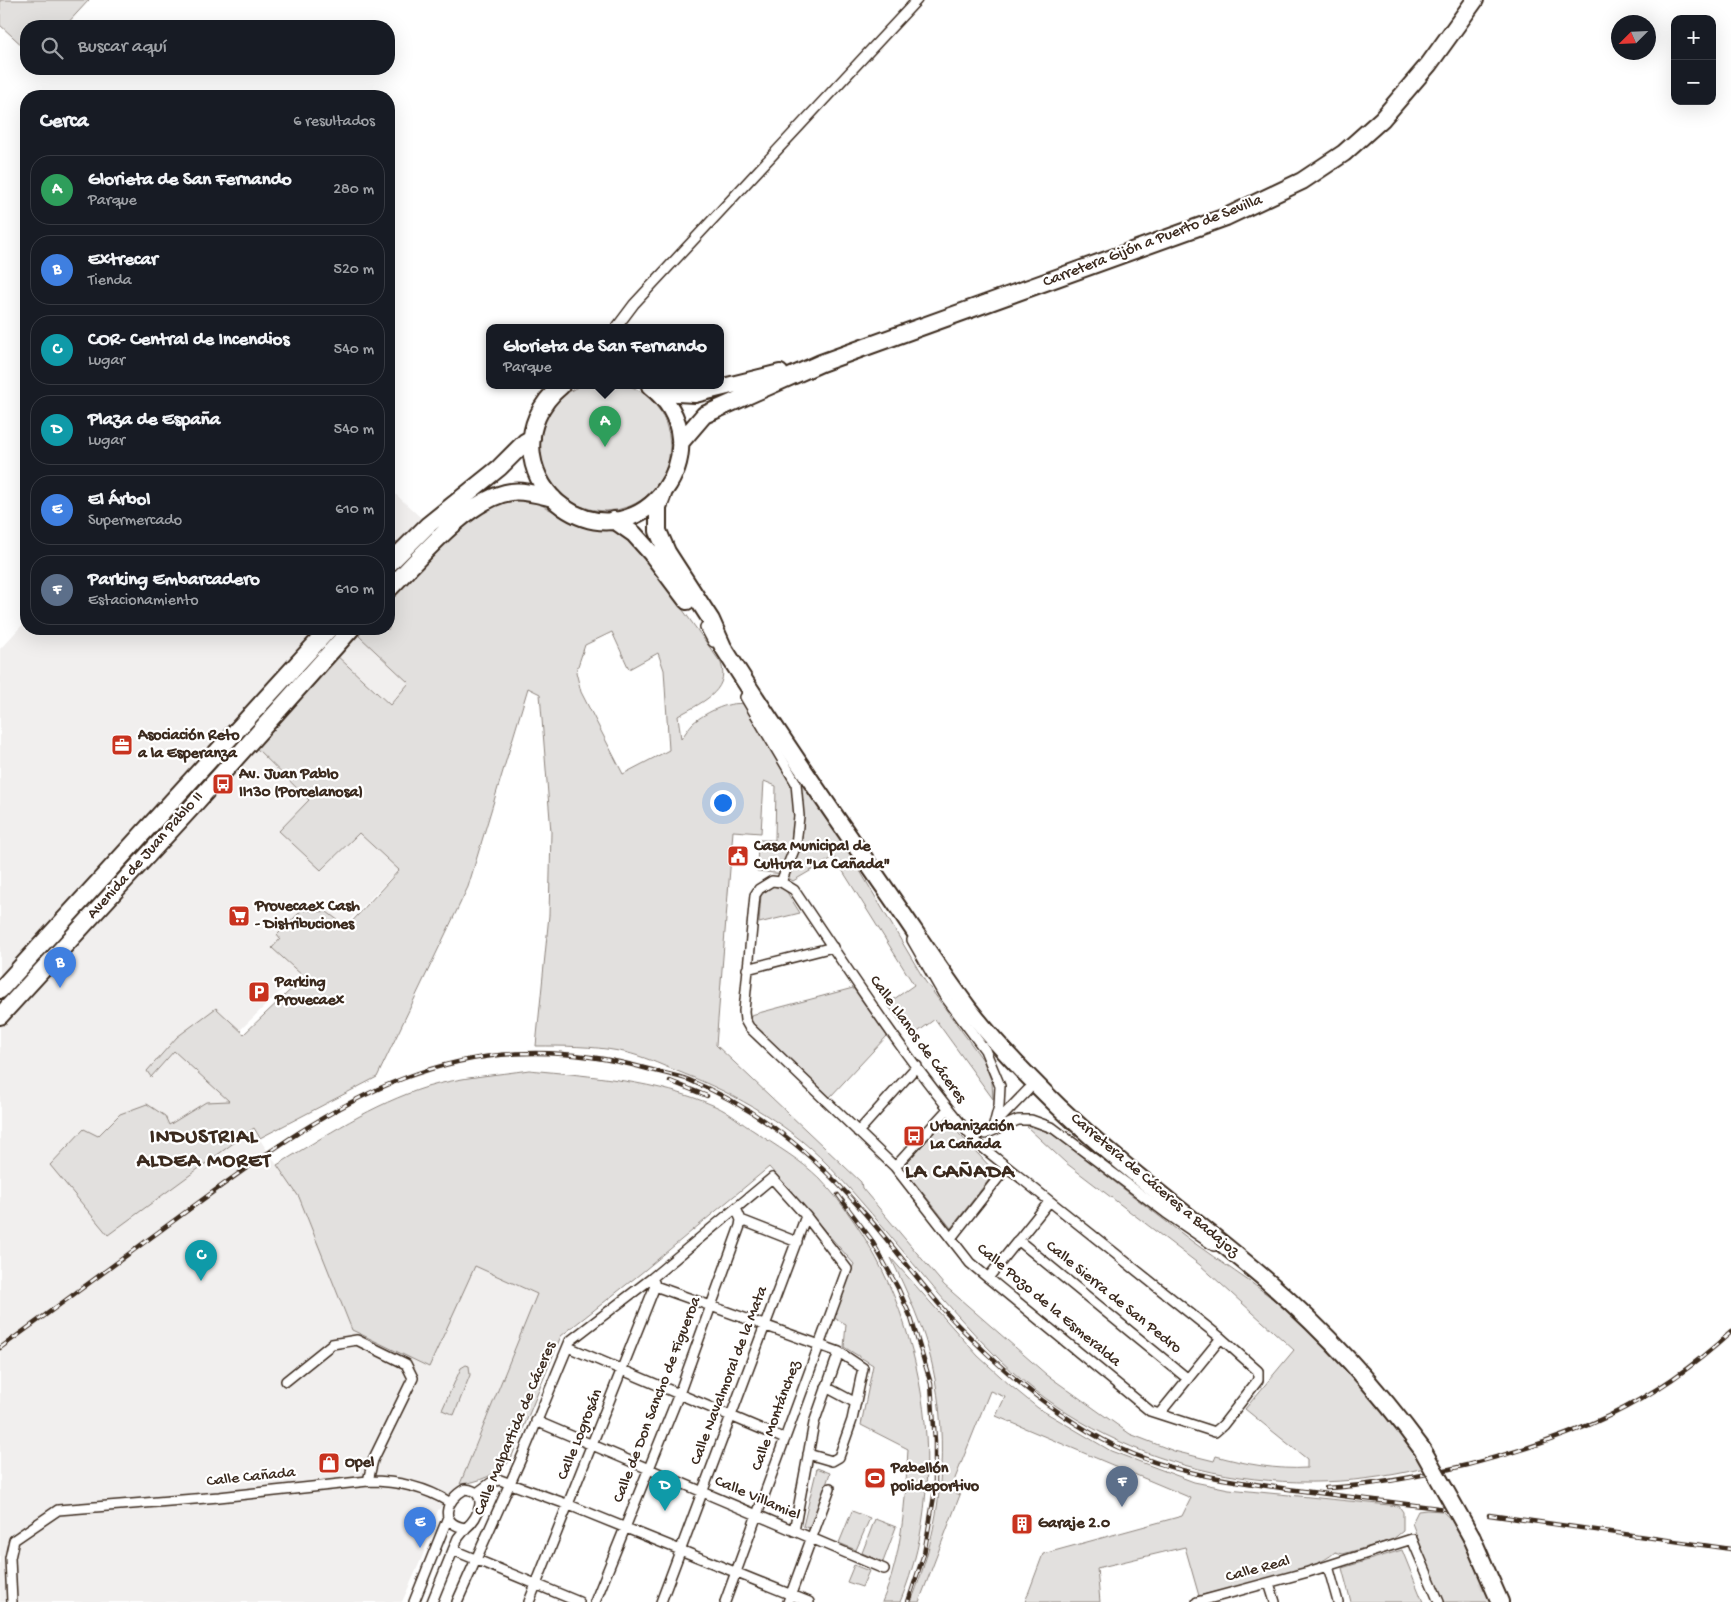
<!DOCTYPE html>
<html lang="es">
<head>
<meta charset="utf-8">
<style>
	body { margin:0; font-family:"Gochi Hand",sans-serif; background:#242831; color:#f1f3f6 }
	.controls { position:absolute; right:15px; top:15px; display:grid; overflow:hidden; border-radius:10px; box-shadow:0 5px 20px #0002 }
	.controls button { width:45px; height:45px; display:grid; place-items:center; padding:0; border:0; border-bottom:1px solid #363941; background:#171b24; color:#f1f3f6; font:25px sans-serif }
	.compass { position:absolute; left:1611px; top:15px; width:45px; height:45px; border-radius:50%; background:#171b24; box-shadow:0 5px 20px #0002; rotate:246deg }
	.you { position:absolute; left:722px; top:802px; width:18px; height:18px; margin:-12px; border:4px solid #fff; border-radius:50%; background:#1a73e8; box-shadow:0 0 0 8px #1a73e833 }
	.badge { display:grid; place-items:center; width:32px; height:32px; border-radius:50%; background:#7c3aed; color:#fff; font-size:16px; font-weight:700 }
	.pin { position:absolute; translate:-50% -41px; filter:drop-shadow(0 1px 2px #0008) }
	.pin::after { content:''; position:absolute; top:26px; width:18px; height:15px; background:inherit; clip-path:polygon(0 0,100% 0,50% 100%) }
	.popup { position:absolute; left:486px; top:324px; width:238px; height:65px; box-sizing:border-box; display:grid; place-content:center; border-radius:10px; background:#171b24; filter:drop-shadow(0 1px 4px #0005); font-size:16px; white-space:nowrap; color:#9ea1a6 }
	.popup b { font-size:19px; color:#f1f3f6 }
	.popup::after { content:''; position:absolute; left:50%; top:100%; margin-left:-10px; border:10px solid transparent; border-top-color:#171b24 }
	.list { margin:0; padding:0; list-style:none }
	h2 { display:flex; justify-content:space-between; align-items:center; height:65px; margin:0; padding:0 20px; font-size:21px }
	h2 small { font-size:16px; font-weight:400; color:#9ea1a6 }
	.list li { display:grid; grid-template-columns:32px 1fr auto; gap:15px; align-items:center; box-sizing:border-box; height:70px; margin:0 10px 10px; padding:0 10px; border:1px solid #363941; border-radius:20px }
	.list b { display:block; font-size:19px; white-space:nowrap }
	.list p { margin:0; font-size:16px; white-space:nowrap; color:#9ea1a6 }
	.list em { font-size:16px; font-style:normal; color:#9ea1a6 }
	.icon { flex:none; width:28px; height:28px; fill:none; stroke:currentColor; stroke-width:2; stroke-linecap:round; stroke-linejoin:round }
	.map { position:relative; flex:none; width:1731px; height:1602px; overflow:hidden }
	.search { position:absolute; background:#171b24; box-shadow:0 5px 20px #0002; left:20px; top:20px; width:375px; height:55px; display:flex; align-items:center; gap:12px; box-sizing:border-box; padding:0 18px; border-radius:20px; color:#9ea1a6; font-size:19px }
	.panel { position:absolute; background:#171b24; box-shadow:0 5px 20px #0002; left:20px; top:90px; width:375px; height:545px; border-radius:20px }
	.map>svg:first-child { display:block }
	.built { fill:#f1efee }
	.green { fill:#e2e0de; stroke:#8e857e; fill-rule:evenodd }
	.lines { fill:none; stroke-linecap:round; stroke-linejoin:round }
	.street-tunnel { stroke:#d8d4d2; stroke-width:9; stroke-dasharray:9 4.5; stroke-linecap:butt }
	.street-casing { stroke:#3b2a1e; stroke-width:12 }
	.highway-casing { stroke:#3b2a1e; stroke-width:20 }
	.street { stroke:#fff; stroke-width:9 }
	.highway { stroke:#fff; stroke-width:16 }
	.rail-casing { stroke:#3b2a1e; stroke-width:4.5 }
	.rail { stroke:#fff; stroke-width:2.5; stroke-dasharray:8; stroke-linecap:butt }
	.highway-bridge-casing { stroke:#3b2a1e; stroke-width:20; stroke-linecap:butt }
	.highway-bridge { stroke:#fff; stroke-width:16 }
	.labels { text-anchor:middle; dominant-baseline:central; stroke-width:4.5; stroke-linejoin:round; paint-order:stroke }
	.street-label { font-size:16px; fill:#3b2a1e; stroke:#fff }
	.poi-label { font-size:16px; font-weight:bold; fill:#3b2a1e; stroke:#fff; text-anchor:start }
	.district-label { font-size:21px; font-weight:bold; letter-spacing:1px; fill:#3b2a1e; stroke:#fff }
</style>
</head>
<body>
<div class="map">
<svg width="1731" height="1602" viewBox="0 0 1731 1602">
	<rect width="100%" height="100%" fill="#fff"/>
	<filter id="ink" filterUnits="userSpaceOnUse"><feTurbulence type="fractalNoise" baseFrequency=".02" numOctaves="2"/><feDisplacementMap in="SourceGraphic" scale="10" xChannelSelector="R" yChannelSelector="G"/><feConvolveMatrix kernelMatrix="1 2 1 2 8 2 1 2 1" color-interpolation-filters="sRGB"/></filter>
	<g filter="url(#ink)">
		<path class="built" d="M 389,488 L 435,531 L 389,603 Z
			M 26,621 L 26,629 L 362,629 L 357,634 L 410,683 L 390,705 L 337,656 L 312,797 L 322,870 L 359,833 L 399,869 L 288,984 L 239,1031 L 216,1008 L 226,1090 L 299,1197 L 352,1330 L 475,1266 L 538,1294 L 455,1494 L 438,1510 L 422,1557 L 402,1602 L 0,1602 L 0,649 Z"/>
		<path class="green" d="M 0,0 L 89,0 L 65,26 L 26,26 L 26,49 L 0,25 Z
			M540 446a65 65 0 1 1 130 0a65 65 0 1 1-130 0Z
			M 517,499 L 534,501 L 582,527 L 621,532 L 637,546 L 721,663 C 731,692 698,704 678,716 L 681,739 C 685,734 689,727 693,723 C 706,712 732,699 748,705 L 843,842 L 925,981 L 983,1060 L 992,1082 L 993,1099 L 935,1019 L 911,1037 L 887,1004 L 914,985 L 834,857 L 793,881 L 782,874 L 757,871 L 758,840 L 775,840 L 776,786 L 764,781 L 761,833 L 733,831 L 716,1045 L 861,1182 L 862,1188 L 944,1285 L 1047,1375 L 1130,1434 L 1174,1451 L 1214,1461 L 1216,1456 C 1245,1464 1277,1470 1307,1468 L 1307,1459 L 1245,1409 L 1294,1350 L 1200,1265 L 1066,1163 L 1027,1127 L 1030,1125 L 1052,1134 C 1099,1170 1146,1206 1193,1242 C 1220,1262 1249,1280 1276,1301 C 1334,1347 1385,1405 1424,1468 C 1275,1505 1113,1469 1001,1361 C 938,1300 888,1228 828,1165 C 783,1119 728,1090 669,1068 C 653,1061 636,1054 619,1051 C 592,1046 564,1046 536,1046 L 549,915 L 551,832 L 540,694 L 528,688 L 468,887 L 377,1077 L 260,1138 L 254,1128 L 108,1235 L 50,1165 L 84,1129 L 98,1136 L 120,1114 L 147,1104 L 165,1116 L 169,1125 L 206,1102 L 229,1101 L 174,1051 L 151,1077 L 147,1071 L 177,1037 L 216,1008 L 244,1034 L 304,977 L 272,948 L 280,939 L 277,935 L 302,910 L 327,912 L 347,927 L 399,870 L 359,833 L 321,870 L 279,831 L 309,800 L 252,744 L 335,654 L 390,705 L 409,683 L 359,636 L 363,629 L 389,629 L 389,595 L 407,576 L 476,514 L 492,506 ZM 612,632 L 629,669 L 658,653 L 664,670 L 669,750 L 623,774 L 581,692 L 576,672 L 585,645 Z
			M 773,886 L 785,889 L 800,913 L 759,923 L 761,895 Z
			M 853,988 L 887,1036 L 830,1097 L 750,1021 L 751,1015 Z
			M 529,1070 C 591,1076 658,1081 715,1106 C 729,1112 741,1123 754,1131 C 776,1146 801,1160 820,1179 C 920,1285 957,1468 900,1602 L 882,1602 C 903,1553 905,1502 908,1449 L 861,1425 L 873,1365 L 844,1347 L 846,1324 L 830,1316 L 854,1264 L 769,1167 L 640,1274 L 561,1336 L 510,1461 C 495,1475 480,1482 460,1484 L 537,1294 L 475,1266 L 429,1367 L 352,1330 L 299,1197 L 277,1165 C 325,1136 373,1104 427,1087 C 460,1077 496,1075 529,1070 Z
			M 946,1120 L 995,1172 L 951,1228 L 902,1167 Z
			M 891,1258 L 978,1356 L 1011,1386 L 1038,1408 L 1111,1451 L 1194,1482 L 1229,1489 L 1399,1506 L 1403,1512 L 1403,1531 L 1392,1540 L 1343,1554 L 1335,1552 C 1313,1574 1232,1587 1199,1596 L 1185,1547 L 1097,1568 L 1100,1602 L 1025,1602 L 1043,1554 L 1182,1516 L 1191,1498 L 996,1416 L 1005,1397 L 990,1391 L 950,1491 L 960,1495 L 919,1602 L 911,1602 C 942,1524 950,1446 932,1364 C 924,1328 907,1292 891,1258 Z
			M 466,1365 L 469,1366 L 470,1375 L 454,1415 L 442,1410 L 461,1368 Z
			M 817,1468 L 830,1473 L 811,1529 L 803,1526 Z
			M 1427,1510 L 1442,1511 L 1456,1524 L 1491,1602 L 1442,1602 L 1412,1523 L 1418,1511 Z
			M 852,1511 L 870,1518 L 856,1550 L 839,1543 Z
			M 875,1519 L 896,1527 L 883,1562 L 862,1553 Z
			M 1402,1550 L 1423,1602 L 1351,1602 L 1342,1568 Z
			M 854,1565 L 869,1571 L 862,1587 L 847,1582 Z"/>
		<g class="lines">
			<path class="street-tunnel" d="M 1480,1587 L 1504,1576"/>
			<g class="street-casing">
				<path id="street" d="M 616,328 L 634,304 L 917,0
					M 705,627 L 713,642
					M 745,697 L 796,783 L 799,816 L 796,845 L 781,882
					M 772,881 L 781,882 L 794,890 C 852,976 909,1064 977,1143 L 1221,1338 L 1258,1371 L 1258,1380 L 1223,1425 L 1215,1432 L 1150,1411 L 970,1263 L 895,1167 L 749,1027 L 745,1020 L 744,1011 L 755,895 L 759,889 Z
					M 912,940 L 943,994 L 985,1050 L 1000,1086 L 999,1106 L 994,1125
					M 747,969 L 833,947
					M 994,1125 L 1028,1090
					M 858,1132 L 917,1066
					M 985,1134 L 1018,1120 L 1031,1120 L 1053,1128 L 1166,1213 L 1214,1246
					M 895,1167 L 948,1109
					M 741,1220 L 797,1242
					M 951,1238 L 1006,1168
					M 1018,1240 L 1188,1379
					M 988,1278 L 1049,1202
					M 655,1286 L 839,1352 L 814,1423 L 794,1531
					M 568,1347 L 785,1439
					M 826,1387 L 856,1403
					M 1160,1413 L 1221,1338
					M 536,1421 L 884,1569
					M 808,1454 L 832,1461 L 839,1457 L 852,1420 L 863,1368 L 839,1352
					M 368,1481 C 396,1481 425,1487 449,1502
					M 465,1489 C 490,1491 479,1518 466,1528 C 438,1524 445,1500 465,1489 Z
					M 477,1493 L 492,1482 L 500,1480 L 569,1505 L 809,1602
					M 453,1550 L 579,1602
					M 1328,1566 L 1338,1602
					M 1269,1583 L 1275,1602
					M 12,1602 L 10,1558 L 14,1540 L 58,1510 L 219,1497 L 368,1481 L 373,1460 L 413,1378 L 406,1364 L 357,1340 L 332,1344 L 286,1381
					M 414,1602 L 448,1517
					M 432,1602 L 458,1538 L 466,1528
					M 457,1602 L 524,1452 L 570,1341 L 652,1278 L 772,1178 L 806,1216 L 847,1269 L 725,1602
					M 529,1602 L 655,1286 L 654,1282
					M 595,1602 L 679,1394 L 740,1226 L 741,1220 L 736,1208
					M 661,1602 L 806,1216
					M 788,1602 L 830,1488
					M 1197,1602 L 1308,1572 L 1412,1539 L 1439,1602"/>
			</g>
			<g class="highway-casing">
				<path id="highway" d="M 561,386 C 540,403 528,429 532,456 C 535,476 546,495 563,507 C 642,562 727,446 650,386
					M 652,387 L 677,393 L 695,394 L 780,373
					M 680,443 L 704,415 L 821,363 L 1226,217 L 1302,181 L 1344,153 L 1382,119 L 1429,64 L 1475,0
					M 663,494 L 658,507 L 658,531 L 667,552 L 711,620 L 723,647 C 774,728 828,806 882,884 C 911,925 938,968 968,1008 C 995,1043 1027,1076 1059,1107 C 1124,1169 1197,1221 1265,1279 C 1324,1330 1376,1386 1422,1449
					M 614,520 L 634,534 L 651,553 L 687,601
					M 389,564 L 428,525 L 499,468 L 525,442 L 532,438
					M 389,589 C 418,560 468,498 511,492 C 523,490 540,495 553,498
					M 0,990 L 329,629
					M 0,1016 L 193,806 L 351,629
					M 1472,1538 L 1500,1602"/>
			</g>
			<use href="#street" class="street"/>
			<use href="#highway" class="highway"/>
			<g class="rail-casing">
				<path id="rail" d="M 670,1081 L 707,1096
					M 838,1195 L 871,1239 L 898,1288 L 911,1318 L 931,1384 L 935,1441 L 935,1491 L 924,1554 L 908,1602
					M 0,1348 C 64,1302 127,1255 191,1208 C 338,1100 457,1017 648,1069 C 662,1073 676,1075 689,1080 C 742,1102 788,1134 828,1174 C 869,1214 902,1260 938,1303 C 948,1316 961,1328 973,1340 C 1015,1382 1062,1419 1115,1446 C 1174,1475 1239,1482 1303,1491 C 1351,1497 1398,1503 1446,1509
					M 1326,1488 C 1373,1486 1421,1476 1467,1465 C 1572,1438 1651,1406 1731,1332
					M 1489,1515 L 1731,1549"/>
			</g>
			<use href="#rail" class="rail"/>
			<g class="highway-bridge-casing">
				<path id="highway-bridge" d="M 1422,1449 L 1472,1538"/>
			</g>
			<use href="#highway-bridge" class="highway-bridge"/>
		</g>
	</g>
	<defs>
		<g id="office-square" transform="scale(1.125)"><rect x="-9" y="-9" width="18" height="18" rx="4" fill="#c8321e" stroke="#fff"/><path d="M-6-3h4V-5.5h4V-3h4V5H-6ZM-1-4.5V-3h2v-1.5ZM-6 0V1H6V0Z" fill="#fff"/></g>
		<g id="bus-square" transform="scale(1.125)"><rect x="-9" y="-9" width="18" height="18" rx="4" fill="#c8321e" stroke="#fff"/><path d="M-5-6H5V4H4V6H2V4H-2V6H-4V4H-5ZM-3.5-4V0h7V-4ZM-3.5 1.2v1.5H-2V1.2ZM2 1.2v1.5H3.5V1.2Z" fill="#fff"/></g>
		<g id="civic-square" transform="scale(1.125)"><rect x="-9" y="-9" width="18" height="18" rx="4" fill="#c8321e" stroke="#fff"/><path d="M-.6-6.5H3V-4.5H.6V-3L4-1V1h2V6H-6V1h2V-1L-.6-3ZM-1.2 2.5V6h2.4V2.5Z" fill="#fff"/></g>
		<g id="supermarket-square" transform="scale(1.125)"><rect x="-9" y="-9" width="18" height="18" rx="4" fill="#c8321e" stroke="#fff"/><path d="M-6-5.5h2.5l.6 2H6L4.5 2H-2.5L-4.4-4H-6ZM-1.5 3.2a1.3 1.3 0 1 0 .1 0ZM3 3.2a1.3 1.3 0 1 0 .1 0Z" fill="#fff"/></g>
		<g id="parking-square" transform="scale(1.125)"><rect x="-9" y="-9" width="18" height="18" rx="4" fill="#c8321e" stroke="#fff"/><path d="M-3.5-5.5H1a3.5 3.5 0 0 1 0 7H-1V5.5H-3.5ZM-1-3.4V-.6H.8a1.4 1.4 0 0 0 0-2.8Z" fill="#fff"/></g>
		<g id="shop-square" transform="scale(1.125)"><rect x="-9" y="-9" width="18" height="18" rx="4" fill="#c8321e" stroke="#fff"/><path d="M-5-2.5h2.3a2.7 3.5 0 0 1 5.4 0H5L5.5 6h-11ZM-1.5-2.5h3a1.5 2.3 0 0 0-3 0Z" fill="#fff"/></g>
		<g id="stadium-square" transform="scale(1.125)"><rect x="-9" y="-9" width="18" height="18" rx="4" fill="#c8321e" stroke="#fff"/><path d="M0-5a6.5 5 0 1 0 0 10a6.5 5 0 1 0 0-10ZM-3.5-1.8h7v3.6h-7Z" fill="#fff"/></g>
		<g id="building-square" transform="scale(1.125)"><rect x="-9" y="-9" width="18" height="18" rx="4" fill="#c8321e" stroke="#fff"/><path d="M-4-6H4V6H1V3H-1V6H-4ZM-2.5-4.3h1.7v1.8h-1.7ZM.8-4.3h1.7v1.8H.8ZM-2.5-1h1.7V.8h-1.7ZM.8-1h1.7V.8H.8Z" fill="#fff"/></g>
	</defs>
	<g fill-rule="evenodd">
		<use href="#office-square" x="122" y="745"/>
		<use href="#bus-square" x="223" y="784"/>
		<use href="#civic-square" x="738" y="856"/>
		<use href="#supermarket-square" x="239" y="916"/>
		<use href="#parking-square" x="259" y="992"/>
		<use href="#bus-square" x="914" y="1136"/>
		<use href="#shop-square" x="329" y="1463"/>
		<use href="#stadium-square" x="875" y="1478"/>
		<use href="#building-square" x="1022" y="1524"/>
	</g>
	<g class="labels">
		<g class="street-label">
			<text transform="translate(1153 242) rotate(-21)">Carretera Gijón a Puerto de Sevilla</text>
			<text transform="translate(146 856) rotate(-48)">Avenida de Juan Pablo II</text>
			<text transform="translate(917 1040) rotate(54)">Calle Llanos de Cáceres</text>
			<text transform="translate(1154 1186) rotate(40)">Carretera de Cáceres a Badajoz</text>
			<text transform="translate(1113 1298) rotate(39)">Calle Sierra de San Pedro</text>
			<text transform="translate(1048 1306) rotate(40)">Calle Pozo de la Esmeralda</text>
			<text transform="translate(730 1376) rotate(-69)">Calle Navalmoral de la Mata</text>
			<text transform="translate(658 1400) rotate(-69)">Calle de Don Sancho de Figueroa</text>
			<text transform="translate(777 1416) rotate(-70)">Calle Montánchez</text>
			<text transform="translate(516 1429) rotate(-67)">Calle Malpartida de Cáceres</text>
			<text transform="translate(581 1435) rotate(-68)">Calle Logrosán</text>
			<text transform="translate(251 1478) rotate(-6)">Calle Cañada</text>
			<text transform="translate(757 1499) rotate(23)">Calle Villamiel</text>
			<text transform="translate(1258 1570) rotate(-15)">Calle Real</text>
		</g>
		<g class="poi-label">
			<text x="138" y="736">Asociación Reto<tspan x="138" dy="18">a la Esperanza</tspan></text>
			<text x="239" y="775">Av. Juan Pablo<tspan x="239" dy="18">II130 (Porcelanosa)</tspan></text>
			<text x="754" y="847">Casa Municipal de<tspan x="754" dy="18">Cultura "La Cañada"</tspan></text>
			<text x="255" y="907">Provecaex Cash<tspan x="255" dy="18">- Distribuciones</tspan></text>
			<text x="275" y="983">Parking<tspan x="275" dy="18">Provecaex</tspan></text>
			<text x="930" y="1127">Urbanización<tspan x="930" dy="18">La Cañada</tspan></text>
			<text x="345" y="1463">Opel</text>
			<text x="891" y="1469">Pabellón<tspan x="891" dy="18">polideportivo</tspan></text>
			<text x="1038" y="1524">Garaje 2.0</text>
		</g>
		<g class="district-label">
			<text x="204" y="1138">INDUSTRIAL<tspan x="204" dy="24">ALDEA MORET</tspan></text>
			<text x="960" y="1173">LA CAÑADA</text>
		</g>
	</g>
</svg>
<div class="controls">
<button>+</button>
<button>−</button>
</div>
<svg class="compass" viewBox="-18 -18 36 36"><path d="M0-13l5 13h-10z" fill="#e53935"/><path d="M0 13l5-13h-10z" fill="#9ea1a6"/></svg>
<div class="you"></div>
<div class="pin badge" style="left:605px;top:447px;background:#2e9e5b">A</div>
<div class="popup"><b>Glorieta de San Fernando</b>Parque</div>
<div class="pin badge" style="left:60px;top:988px;background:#3f7fe0">B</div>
<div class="pin badge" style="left:201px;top:1281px;background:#0f9aa8">C</div>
<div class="pin badge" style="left:665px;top:1511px;background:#0f9aa8">D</div>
<div class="pin badge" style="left:420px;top:1548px;background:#3f7fe0">E</div>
<div class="pin badge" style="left:1122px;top:1507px;background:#5c6f8a">F</div>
<div class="search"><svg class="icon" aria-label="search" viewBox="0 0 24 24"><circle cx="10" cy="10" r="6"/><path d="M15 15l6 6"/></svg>Buscar aquí</div>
<section class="panel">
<h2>Cerca<small>6 resultados</small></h2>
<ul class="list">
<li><span class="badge" style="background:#2e9e5b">A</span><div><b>Glorieta de San Fernando</b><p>Parque</p></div><em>280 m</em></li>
<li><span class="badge" style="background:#3f7fe0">B</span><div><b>Extrecar</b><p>Tienda</p></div><em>520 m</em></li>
<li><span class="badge" style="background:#0f9aa8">C</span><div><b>COR- Central de Incendios</b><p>Lugar</p></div><em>540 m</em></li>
<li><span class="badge" style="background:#0f9aa8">D</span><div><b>Plaza de España</b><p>Lugar</p></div><em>540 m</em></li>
<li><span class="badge" style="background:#3f7fe0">E</span><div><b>El Árbol</b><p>Supermercado</p></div><em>610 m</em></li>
<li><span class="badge" style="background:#5c6f8a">F</span><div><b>Parking Embarcadero</b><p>Estacionamiento</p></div><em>610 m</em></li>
</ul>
</section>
</div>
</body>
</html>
